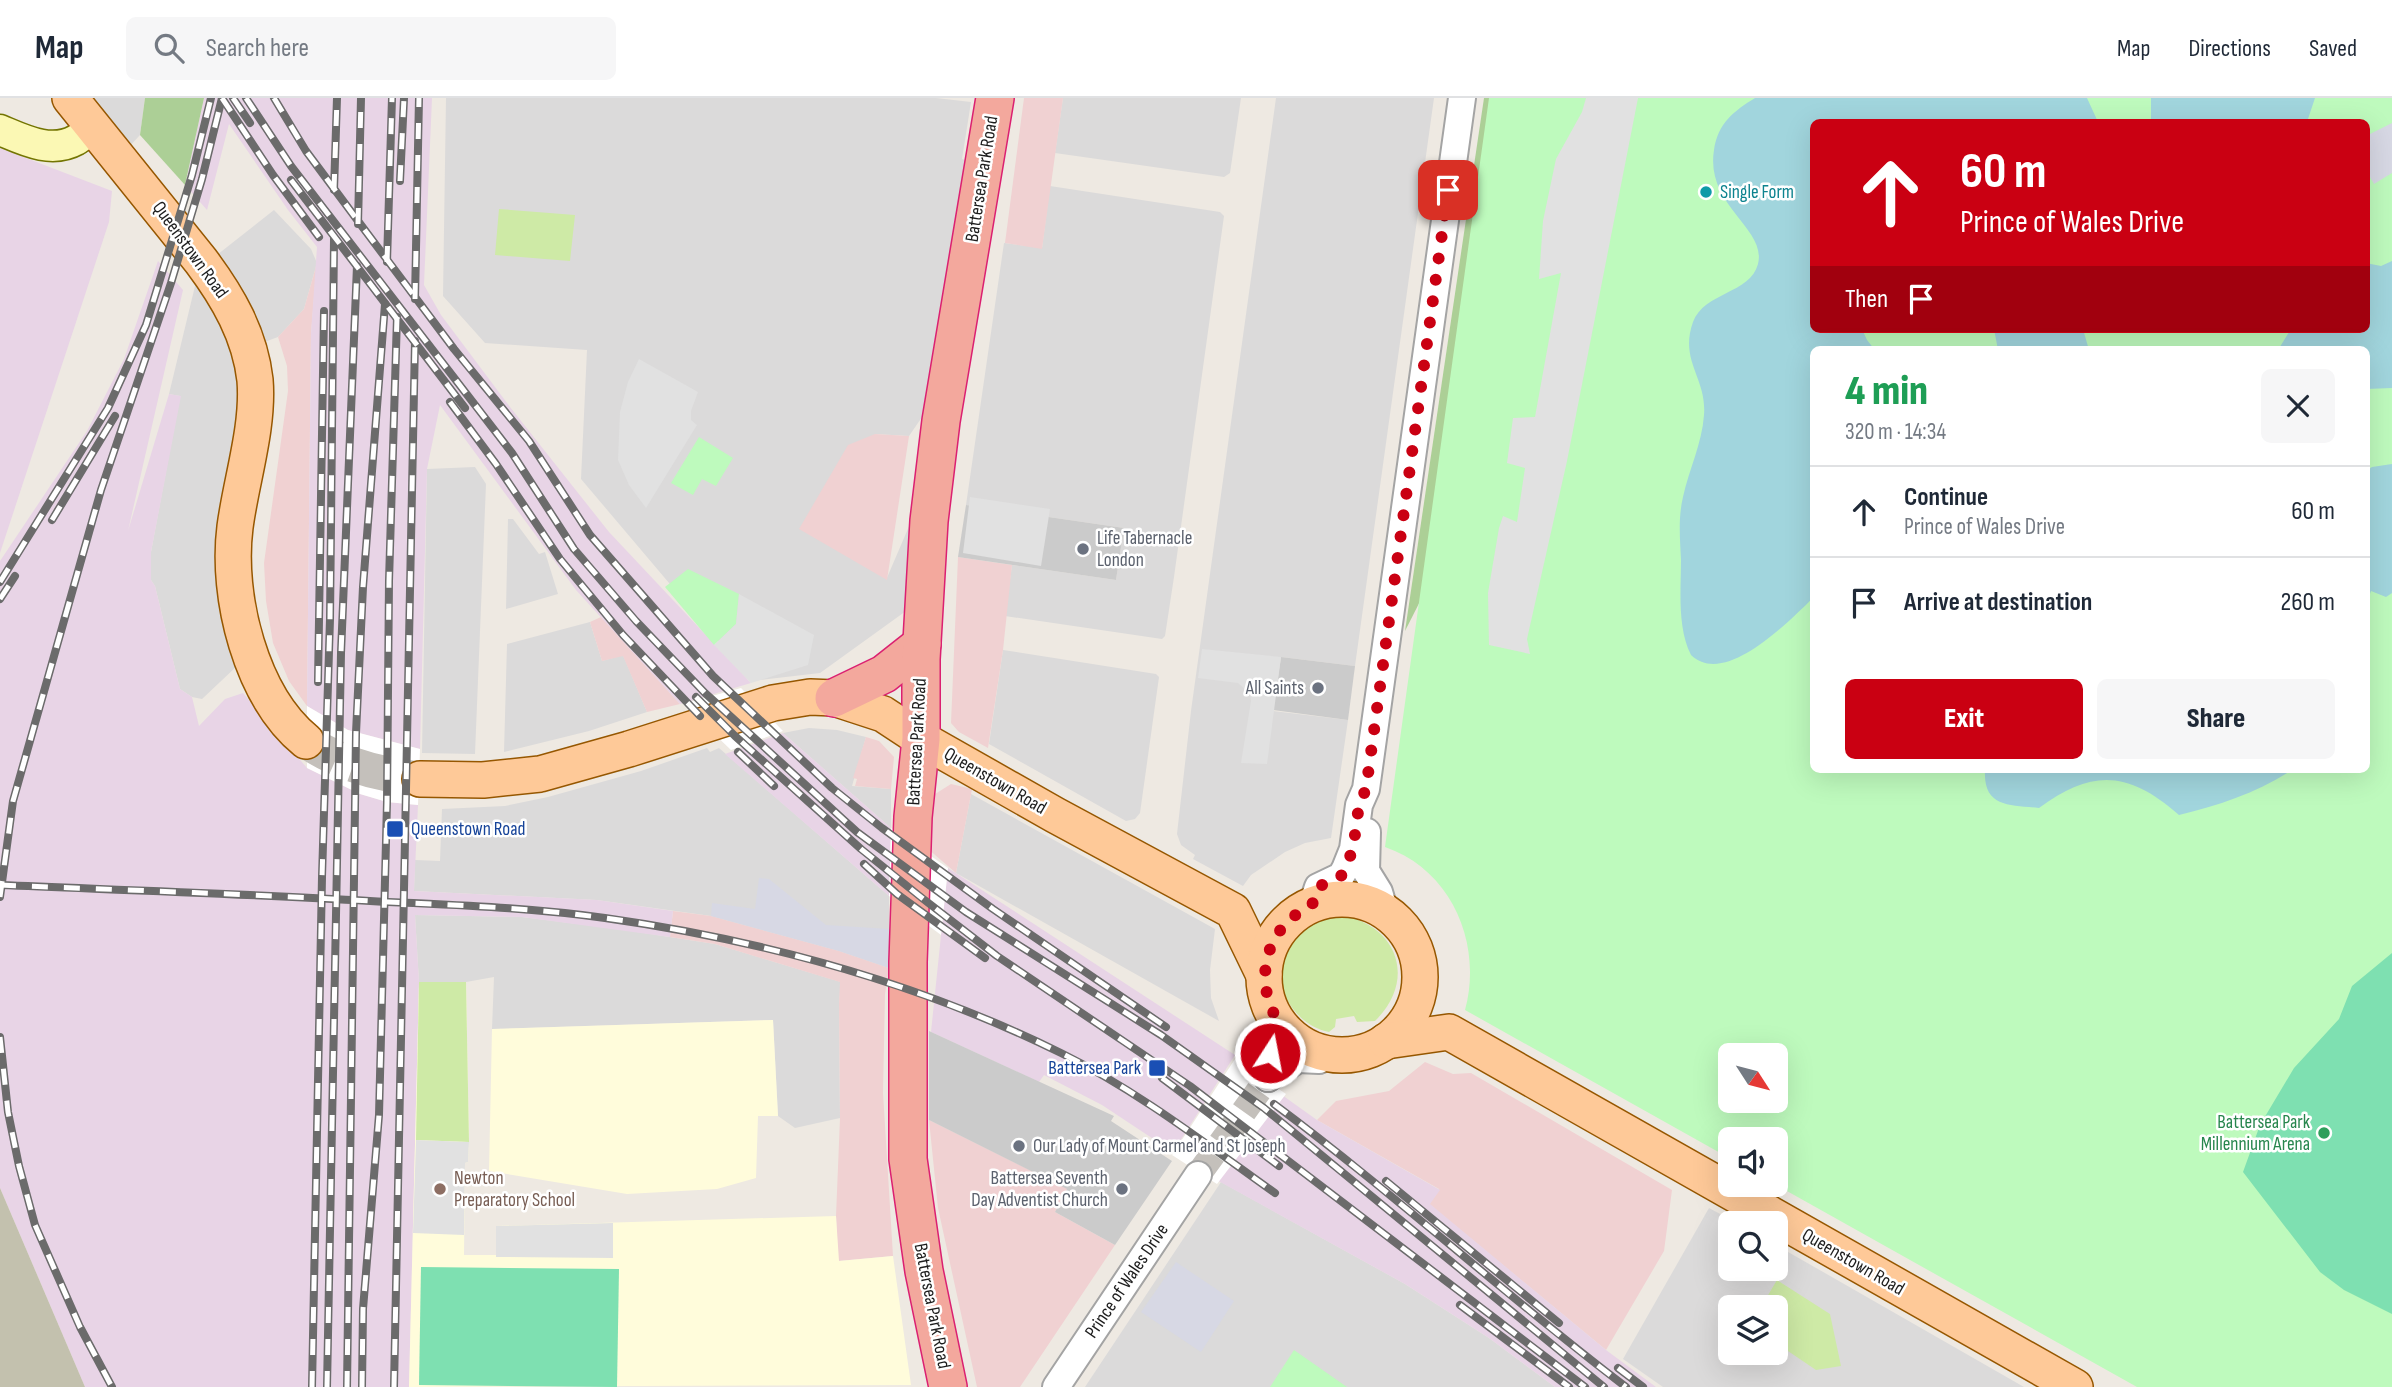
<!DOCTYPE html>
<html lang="en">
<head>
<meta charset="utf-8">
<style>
	body { margin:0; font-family:"Sofia Sans Condensed",sans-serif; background:#f6f6f7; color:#1f2937; height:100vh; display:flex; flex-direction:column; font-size:26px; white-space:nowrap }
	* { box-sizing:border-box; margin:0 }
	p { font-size:23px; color:#747a83 }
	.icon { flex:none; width:38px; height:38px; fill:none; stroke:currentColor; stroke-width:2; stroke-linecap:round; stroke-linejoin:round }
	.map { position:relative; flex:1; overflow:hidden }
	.side { position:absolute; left:1810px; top:248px; width:560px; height:427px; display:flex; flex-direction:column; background:#fff; border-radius:10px; box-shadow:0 7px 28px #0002 }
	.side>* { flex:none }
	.banner { position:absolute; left:1810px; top:21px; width:560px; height:214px; border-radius:10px; box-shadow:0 7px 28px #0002; background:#ca0012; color:#fff; overflow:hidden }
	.needle { width:46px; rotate:126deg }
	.buttons { position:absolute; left:1718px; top:945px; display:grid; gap:14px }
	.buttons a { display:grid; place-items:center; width:70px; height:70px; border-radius:10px; background:#fff; box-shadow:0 7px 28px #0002; font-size:35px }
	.pin { position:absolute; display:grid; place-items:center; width:60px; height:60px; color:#fff; margin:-30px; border-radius:14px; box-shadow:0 4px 10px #0006 }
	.me { position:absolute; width:77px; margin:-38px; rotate:11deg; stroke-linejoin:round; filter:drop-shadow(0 0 5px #0008) }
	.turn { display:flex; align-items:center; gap:24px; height:147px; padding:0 35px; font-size:32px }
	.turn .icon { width:91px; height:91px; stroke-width:2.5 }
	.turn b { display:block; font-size:49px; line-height:60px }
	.then { display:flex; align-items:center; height:66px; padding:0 35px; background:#0003; gap:14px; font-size:26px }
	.round { display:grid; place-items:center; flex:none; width:74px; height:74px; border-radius:10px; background:#f6f6f7 }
	.headline { display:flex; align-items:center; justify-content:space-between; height:119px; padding:0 35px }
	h1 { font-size:42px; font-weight:800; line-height:52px; color:#1e9e55 }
	.primary-button { display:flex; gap:14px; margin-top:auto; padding:14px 35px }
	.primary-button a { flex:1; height:80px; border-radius:10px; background:#ca0012; color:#fff; font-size:28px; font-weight:800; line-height:80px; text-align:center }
	.primary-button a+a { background:#f6f6f7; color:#1f2937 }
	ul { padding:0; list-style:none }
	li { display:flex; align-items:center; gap:21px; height:91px; padding:0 35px; border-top:2px solid #e0e1e3 }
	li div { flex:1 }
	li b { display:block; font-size:26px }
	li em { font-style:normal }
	header { display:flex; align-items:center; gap:42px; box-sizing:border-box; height:98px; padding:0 35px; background:#fff; border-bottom:2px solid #e0e1e3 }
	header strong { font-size:33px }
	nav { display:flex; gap:38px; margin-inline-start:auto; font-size:24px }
	.search { width:490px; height:63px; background:#f6f6f7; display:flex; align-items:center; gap:18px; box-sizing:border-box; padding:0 24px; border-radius:10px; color:#747a83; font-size:26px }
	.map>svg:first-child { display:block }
	.residential { fill:#dbdada; fill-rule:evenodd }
	.commercial { fill:#f0d1d2 }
	.industrial { fill:#e8d4e6 }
	.education { fill:#fffcdb }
	.religious { fill:#cbcbcb }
	.construction { fill:#c3c1ae }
	.grass { fill:#ceeaa6 }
	.forest { fill:#accf96 }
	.park { fill:#befabd; fill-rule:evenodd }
	.pitch { fill:#7ee0b1 }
	.parking { fill:#e1e1e1 }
	.plaza { fill:#d7d8e4 }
	.water { fill:#a1d5dd }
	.pier { fill:#fff }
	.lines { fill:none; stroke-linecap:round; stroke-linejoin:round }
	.tertiary-tunnel { stroke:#c4c0bb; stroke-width:26; stroke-dasharray:26 13; stroke-linecap:butt }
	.primary-tunnel { stroke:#c4c0bb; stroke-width:35; stroke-dasharray:35 18; stroke-linecap:butt }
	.tertiary-casing { stroke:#a4a4a4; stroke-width:30 }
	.secondary-casing { stroke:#737502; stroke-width:33 }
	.primary-casing { stroke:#965700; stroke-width:38 }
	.trunk-casing { stroke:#db2071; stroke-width:40 }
	.tertiary { stroke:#fff; stroke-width:26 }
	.secondary { stroke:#fbf8b4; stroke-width:30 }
	.primary { stroke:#fec998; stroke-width:35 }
	.trunk { stroke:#f3a89d; stroke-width:37 }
	.rail-casing { stroke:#6b6b6b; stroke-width:8 }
	.rail { stroke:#fff; stroke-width:5; stroke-dasharray:16; stroke-linecap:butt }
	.route { stroke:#ca0012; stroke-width:12; stroke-dasharray:0 21.6 }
	.culture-dot { fill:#0f9aa8; stroke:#fff; stroke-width:2.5 }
	.worship-dot { fill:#6b7280; stroke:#fff; stroke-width:2.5 }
	.transit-dot { fill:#1a4fb4; stroke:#fff; stroke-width:2.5 }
	.leisure-dot { fill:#2e9e5b; stroke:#fff; stroke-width:2.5 }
	.education-dot { fill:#8d6e63; stroke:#fff; stroke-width:2.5 }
	.labels { text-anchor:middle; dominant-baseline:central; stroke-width:5; stroke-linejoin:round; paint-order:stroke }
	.street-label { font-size:19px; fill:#1d1d1d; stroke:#fff }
	.culture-label { font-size:19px; fill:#0d838f; stroke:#fff; text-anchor:start }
	.worship-label { font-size:19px; fill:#5b616d; stroke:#fff; text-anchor:start }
	.transit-label { font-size:19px; fill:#164399; stroke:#fff; text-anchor:start }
	.leisure-label { font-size:19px; fill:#27864d; stroke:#fff; text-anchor:end }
	.education-label { font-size:19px; fill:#785e54; stroke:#fff; text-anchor:start }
</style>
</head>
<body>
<header>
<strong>Map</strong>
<div class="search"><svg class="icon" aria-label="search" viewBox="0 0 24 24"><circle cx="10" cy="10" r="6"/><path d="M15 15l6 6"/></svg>Search here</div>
<nav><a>Map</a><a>Directions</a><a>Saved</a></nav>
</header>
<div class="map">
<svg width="2392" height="1289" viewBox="0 0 2392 1289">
	<rect width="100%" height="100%" fill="#eee9e2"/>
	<g class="residential">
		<path d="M85,0H145L140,37L127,51Z"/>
		<path d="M446,0H936L971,4L962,61L965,62L953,157L929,309L909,338L875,336L886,482L916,412L906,513L820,575L752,583L581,381L587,252L485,245L443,198Z"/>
		<path d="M1063,0H1241L1230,75L1224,79L1055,55Z"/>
		<path d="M1276,0H1434L1355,568L1281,559L1273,613L1348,622L1331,740L1305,745L1285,754L1251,777L1243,788L1193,761L1195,757L1181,747L1177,736L1191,613Z"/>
		<path d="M1050,88L1220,114L1224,118L1174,479L1165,538L1162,541L1005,518L1012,467L1116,482L1124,430L966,407L1004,145L1042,150Z"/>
		<path d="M274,112L311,151L317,165L304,211L278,239L259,246L208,164Z"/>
		<path d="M210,186L248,272L238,567L202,601L192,599L180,591L155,488L151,482V454L180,298L169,296L195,188Z"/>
		<path d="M475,369L486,386L475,656L422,655L427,371Z"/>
		<path d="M508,421H513L539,456L545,454L558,496L506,511Z"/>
		<path d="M590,524L602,563L623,557L647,614L589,633L504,654L507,546Z"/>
		<path d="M1003,552L1156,576L1159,579L1140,715L1135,721L1126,723L989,646Z"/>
		<path d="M809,630L837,632L866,639L852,688L891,691V730L783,635Z"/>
		<path d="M707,650L710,654L719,650L889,798V870L839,853L711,818L597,802L414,793L415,762L440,763L442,711L505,708L548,699L641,673Z"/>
		<path d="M971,696L1215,831L1210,872L1211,900L1219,923L956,775Z"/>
		<path d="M415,817L522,819L618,831L715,846L841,884L839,905L840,1020L795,1030L778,1018L773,922L492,931L494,879L466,884H419Z"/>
		<path d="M1221,1084L1405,1186L1489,1240L1555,1289H1085Z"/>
		<path d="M1709,1110L1737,1125H1731V1171H1776V1147L2024,1289H1663L1623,1261ZM1731,1209H1776V1255H1731Z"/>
	</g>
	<g class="commercial">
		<path d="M1024,0H1063L1042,151L1005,145Z"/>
		<path d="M317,165L311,235L307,608L289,583L273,545L266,503L264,465L288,293L287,268L278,239L304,211Z"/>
		<path d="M875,336L909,338L887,482L799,431L848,347Z"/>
		<path d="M958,459L1012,467L1003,552L988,650L959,634L951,625Z"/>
		<path d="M601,519L680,606L647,614L623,558L602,563L590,524Z"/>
		<path d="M866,639L879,643L894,659L891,691L855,688L857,681L853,680Z"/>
		<path d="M951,686L972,691L956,775L927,750L932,698Z"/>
		<path d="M673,813L711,818L839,853L889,870L885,896L883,995L893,1158L838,1163L836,1118L840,1020L839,905L840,884L715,846L670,839Z"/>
		<path d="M1425,964L1453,976L1471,975L1672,1092L1664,1153L1606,1252L1429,1106L1439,1091L1317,1022L1336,1003L1389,993Z"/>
		<path d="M929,1022L1068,1091L1055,1114L1115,1147L1020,1289H977L938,1110Z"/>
	</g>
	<g class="industrial">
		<path d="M204,0H432L424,187L441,217L510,309L609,434L751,585L680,606L576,492L440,307L427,371L420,651L348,632L307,608L311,235L317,149L288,112L229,26L207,112L185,87Z"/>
		<path d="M0,50L112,93L109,124L0,455Z"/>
		<path d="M158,163L183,192L128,433L169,296L181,298L151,454V482L155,488L180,591L192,599L199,628L225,601L243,595L307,670L360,696L387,704L418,707L414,793L597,802L673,813L670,839L522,819L415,817L419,884L409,1289H85L0,1090V463L87,333L124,261Z"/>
		<path d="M783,635L891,730L889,798L725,656Z"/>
		<path d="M948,770L1235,957L1173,1054L1102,1007L1044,977L1039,984L931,934Z"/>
		<path d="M1275,992L1317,1022L1440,1092L1430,1106L1606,1252L1656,1289H1555L1489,1240L1405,1186L1213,1080Z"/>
	</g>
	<g class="education">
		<path d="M419,884H466L469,1044L468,1064L465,1065L464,1157H496V1128L836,1118L839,1163L893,1158L911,1287L409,1289Z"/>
		<path d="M773,922L778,1018H758L756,1080L717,1091L627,1096L489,1073L492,931Z"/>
	</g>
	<g class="religious">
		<path d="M966,407L1124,430L1116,482L958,459Z"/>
		<path d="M1281,559L1355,568L1348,622L1273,612Z"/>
		<path d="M929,933L1114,1018L1111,1023L1172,1063L1115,1147L1055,1114L1067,1091L929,1022Z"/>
	</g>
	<path class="construction" d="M0,1090L85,1289H0Z"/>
	<g class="grass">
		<path d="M499,111L575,117L570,163L495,157Z"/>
		<path d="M1338,817C1397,825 1418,881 1375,923L1357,924L1354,918L1336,921L1335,929L1329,934C1292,927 1267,881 1287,847C1298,828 1318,821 1338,817Z"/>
		<path d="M419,884H466L469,1044L416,1042Z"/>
		<path d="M1777,1182L1830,1216L1841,1268L1816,1272L1776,1245V1209H1761Z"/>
	</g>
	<g class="forest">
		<path d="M145,0H204L185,87L140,37Z"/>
		<path d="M1484,0H1501L1438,468L1405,533Z"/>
	</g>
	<g class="park">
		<path d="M1489,0H2392V1289H2137L1776,1087V1041H1731V1061L1465,912C1483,846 1452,772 1385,749ZM1813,24H2366V231H1813ZM1813,252H2366V672H1813ZM1731,957H1776V1003H1731Z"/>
		<path d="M699,339L733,360L716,388L702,381L693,397L671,385Z"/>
		<path d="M688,471L739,496L736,526L714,547L665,489Z"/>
		<path d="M1294,1252L1347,1289H1270Z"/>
	</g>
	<g class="pitch">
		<path d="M2392,855V1216L2344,1192L2320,1174L2243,1074L2260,1027L2294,970L2339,921L2352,888Z"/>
		<path d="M421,1169L619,1171L617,1289L419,1287Z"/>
	</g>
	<g class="parking">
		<path d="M1586,0H1638L1567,363L1527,541L1530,556L1489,547L1488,495L1499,430L1503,418L1517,424L1525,370L1507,365L1513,320L1535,319L1561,175L1539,181L1543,123L1556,61L1582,14Z"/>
		<path d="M639,261L698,294L691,313V322L697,327L646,410L629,387L618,362L620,314L628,284Z"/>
		<path d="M970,399L1050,411L1041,468L963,455Z"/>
		<path d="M739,496L814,537L808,567L751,585L714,547L736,526Z"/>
		<path d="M1202,551L1281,559L1267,666L1241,665L1251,603L1250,596L1238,585L1198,580Z"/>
		<path d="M416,1042L469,1044L468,1064L465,1065L464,1137L413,1135Z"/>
		<path d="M613,1125V1160L496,1159V1128Z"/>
	</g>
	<g class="plaza">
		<path d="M2392,25V75L2374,86L2366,72V38Z"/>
		<path d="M759,780L769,781L826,827L889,831V870L839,853L711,818L712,805L755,811Z"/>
		<path d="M1176,1164L1234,1203L1201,1254L1141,1214Z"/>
	</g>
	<g class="water">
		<path d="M1755,0H2087L2098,24H1813V231H1862L1867,242L1875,252H1813V500C1789,523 1725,590 1691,557C1677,529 1681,492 1681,462C1680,441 1678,420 1683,399C1689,371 1702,346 1704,317C1707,280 1679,263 1693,224C1704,194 1750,196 1758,166C1767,130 1705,108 1714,52C1718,25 1734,13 1755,0Z"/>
		<path d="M2151,0H2315L2307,24H2151Z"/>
		<path d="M2392,163V290L2366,291V252H2278L2291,231H2366V165L2381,168Z"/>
		<path d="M1994,231H2083L2089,252H1998Z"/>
		<path d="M2392,366V495L2386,499L2371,493L2366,506V373L2372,369Z"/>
		<path d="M1985,672H2292C2257,695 2220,707 2179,717C2128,672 2092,671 2039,710C2010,707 1983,710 1985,672Z"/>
	</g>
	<g class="pier">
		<path d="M741,590L783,633L731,652L683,606Z"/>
		<path d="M307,608L348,632L420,651L418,707L387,704L360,696L307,670Z"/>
		<path d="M891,730L948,770L941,837L889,798Z"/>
		<path d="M1235,961L1286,996L1217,1086L1172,1057Z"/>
	</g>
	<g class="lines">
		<path class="tertiary-tunnel" d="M1198,1077L1268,980"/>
		<path class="primary-tunnel" d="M306,643C342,667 377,676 420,681"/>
		<g class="tertiary-casing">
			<g id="tertiary">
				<path d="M1367,734L1366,773L1379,794L1385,814"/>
				<path d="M1312,807L1318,789L1341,778L1345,771L1353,751L1359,707L1366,691L1462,0"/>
				<path d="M1268,980L1298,961L1319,962L1331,956"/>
				<path d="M1268,980L1270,955L1279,924"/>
				<path d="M1056,1289L1198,1077"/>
			</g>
		</g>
		<g class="secondary-casing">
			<path id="secondary" d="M0,32C24,42 51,56 76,42C82,39 88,32 93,28"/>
		</g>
		<g class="primary-casing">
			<g id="primary">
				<path d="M70,0L201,163C228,199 250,237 255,282C259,329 241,383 235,429C226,499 251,598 306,643"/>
				<path d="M420,681L483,682L540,676L629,651L773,605L810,599L834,600L883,616L921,641L1055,717L1233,813L1264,877"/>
				<circle cx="1342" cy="879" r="78"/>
				<path d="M1386,943L1449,934L2075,1289"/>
			</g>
		</g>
		<g class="trunk-casing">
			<g id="trunk">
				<path d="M834,600L884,576L922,546"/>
				<path d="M948,1289L924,1173L908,1061V864L913,719L921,641V561L929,423L941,323L995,0"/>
			</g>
		</g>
		<use href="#tertiary" class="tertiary"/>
		<use href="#secondary" class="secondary"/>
		<use href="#primary" class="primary"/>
		<use href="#trunk" class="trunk"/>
		<g class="rail-casing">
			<g id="rail">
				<path d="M222,0L273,77L319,139"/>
				<path d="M233,0L250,25"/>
				<path d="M246,0L291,68L512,355L574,451L636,523L705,595L857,734L966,814L1161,937L1264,1010L1604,1289"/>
				<path d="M274,0L306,53L358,123L454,251L529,343L590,437L713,578L832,690L882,730L993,811L1166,929"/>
				<path d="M291,82L465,310"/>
				<path d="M400,83L404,0"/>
				<path d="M334,92L337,0"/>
				<path d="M358,126L361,0"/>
				<path d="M387,164L392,0"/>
				<path d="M415,201L419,0"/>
				<path d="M450,304L496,366L560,461L623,537L700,618"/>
				<path d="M52,422L115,318"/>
				<path d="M0,484L108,310L146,227L192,77L211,0"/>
				<path d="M0,501L15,478"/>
				<path d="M318,584L324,213"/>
				<path d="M696,599L735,638L861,751L922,800L997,858L1190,988L1585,1289"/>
				<path d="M738,654L774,688"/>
				<path d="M864,766L897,796L985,860"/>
				<path d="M0,787C123,792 247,796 370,803C448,807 527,809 605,820C762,842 919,885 1061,955C1138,993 1206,1046 1275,1095"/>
				<path d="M0,799L13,703L101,392L171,185L202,81L222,0"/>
				<path d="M0,939L8,1014L19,1068L35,1127L80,1229L112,1289"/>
				<path d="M1162,980L1279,1068"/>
				<path d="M1274,1006C1395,1096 1506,1198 1626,1289"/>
				<path d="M1386,1083L1559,1225"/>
				<path d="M1460,1207L1569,1289"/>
				<path d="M1618,1270L1643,1289"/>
				<path d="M312,1289L322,779L330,521L334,141"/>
				<path d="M327,1289L341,555L357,168"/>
				<path d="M347,1289L356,635L363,489L385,206"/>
				<path d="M362,1289L363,1211L379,1017L387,704L389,483L397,219"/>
				<path d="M394,1289L415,243"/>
			</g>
		</g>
		<use href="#rail" class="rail"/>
	</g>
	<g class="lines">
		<path class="route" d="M1270,955L1279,925C1252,882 1265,829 1312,807L1318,789L1341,778L1345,771L1353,751L1359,707L1366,691L1448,92"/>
	</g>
	<circle class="culture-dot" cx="1706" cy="94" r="7"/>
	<g class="worship-dot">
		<circle cx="1083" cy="451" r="7"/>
		<circle cx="1318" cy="590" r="7"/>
		<circle cx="1019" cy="1048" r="7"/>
		<circle cx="1122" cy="1091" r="7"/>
	</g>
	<g class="transit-dot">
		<rect x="386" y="722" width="18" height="18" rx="3.5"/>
		<rect x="1148" y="961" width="18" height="18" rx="3.5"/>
	</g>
	<circle class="leisure-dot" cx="2324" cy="1035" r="7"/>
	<circle class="education-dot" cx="440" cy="1091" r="7"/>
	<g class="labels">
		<g class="street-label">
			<text transform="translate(982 81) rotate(-81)">Battersea Park Road</text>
			<text transform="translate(190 152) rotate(54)">Queenstown Road</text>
			<text transform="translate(917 644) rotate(-87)">Battersea Park Road</text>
			<text transform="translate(995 683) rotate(30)">Queenstown Road</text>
			<text transform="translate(1853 1164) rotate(30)">Queenstown Road</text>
			<text transform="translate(1127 1183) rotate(-56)">Prince of Wales Drive</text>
			<text transform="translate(932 1208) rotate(79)">Battersea Park Road</text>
		</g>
		<g class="culture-label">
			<text x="1720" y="94">Single Form</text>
		</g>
		<g class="worship-label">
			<text x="1097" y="440">Life Tabernacle<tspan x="1097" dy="22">London</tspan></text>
			<text x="1304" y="590" text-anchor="end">All Saints</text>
			<text x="1033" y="1048">Our Lady of Mount Carmel and St Joseph</text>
			<text x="1108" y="1080" text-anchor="end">Battersea Seventh<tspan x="1108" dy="22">Day Adventist Church</tspan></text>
		</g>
		<g class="transit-label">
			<text x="411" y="731">Queenstown Road</text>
			<text x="1141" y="970" text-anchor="end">Battersea Park</text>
		</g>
		<g class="leisure-label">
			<text x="2310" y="1024">Battersea Park<tspan x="2310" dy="22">Millennium Arena</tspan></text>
		</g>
		<g class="education-label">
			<text x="454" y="1080">Newton<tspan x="454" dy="22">Preparatory School</tspan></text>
		</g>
	</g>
</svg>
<div class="buttons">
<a><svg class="needle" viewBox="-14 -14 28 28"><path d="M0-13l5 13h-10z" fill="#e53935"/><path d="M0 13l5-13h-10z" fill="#747a83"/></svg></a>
<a><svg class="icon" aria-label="sound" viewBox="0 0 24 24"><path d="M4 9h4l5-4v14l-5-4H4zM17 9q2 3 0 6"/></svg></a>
<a><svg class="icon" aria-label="search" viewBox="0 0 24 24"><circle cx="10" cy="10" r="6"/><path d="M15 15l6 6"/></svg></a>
<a><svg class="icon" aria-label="layers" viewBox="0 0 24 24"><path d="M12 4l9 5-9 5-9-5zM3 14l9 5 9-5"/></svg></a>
</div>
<div class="pin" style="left:1448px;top:92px;background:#d93025"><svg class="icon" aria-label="arrive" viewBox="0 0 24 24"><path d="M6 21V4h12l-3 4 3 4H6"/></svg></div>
<svg class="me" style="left:1270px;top:955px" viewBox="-20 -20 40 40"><circle r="17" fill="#ca0012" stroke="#fff" stroke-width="3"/><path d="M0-11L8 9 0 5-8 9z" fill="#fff"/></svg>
<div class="banner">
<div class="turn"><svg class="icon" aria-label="ahead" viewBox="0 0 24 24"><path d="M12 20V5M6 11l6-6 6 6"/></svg><div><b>60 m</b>Prince of Wales Drive</div></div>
<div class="then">Then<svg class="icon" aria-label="arrive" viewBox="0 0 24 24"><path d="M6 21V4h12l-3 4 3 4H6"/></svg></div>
</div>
<section class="side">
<div class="headline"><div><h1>4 min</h1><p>320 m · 14:34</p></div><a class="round"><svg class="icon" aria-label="close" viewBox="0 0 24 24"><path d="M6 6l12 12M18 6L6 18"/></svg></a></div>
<ul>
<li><svg class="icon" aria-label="ahead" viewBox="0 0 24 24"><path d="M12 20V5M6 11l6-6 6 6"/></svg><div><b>Continue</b><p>Prince of Wales Drive</p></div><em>60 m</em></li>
<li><svg class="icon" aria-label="arrive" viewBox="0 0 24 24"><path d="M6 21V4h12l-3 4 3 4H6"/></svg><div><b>Arrive at destination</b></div><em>260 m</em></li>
</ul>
<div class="primary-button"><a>Exit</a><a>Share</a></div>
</section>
</div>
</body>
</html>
